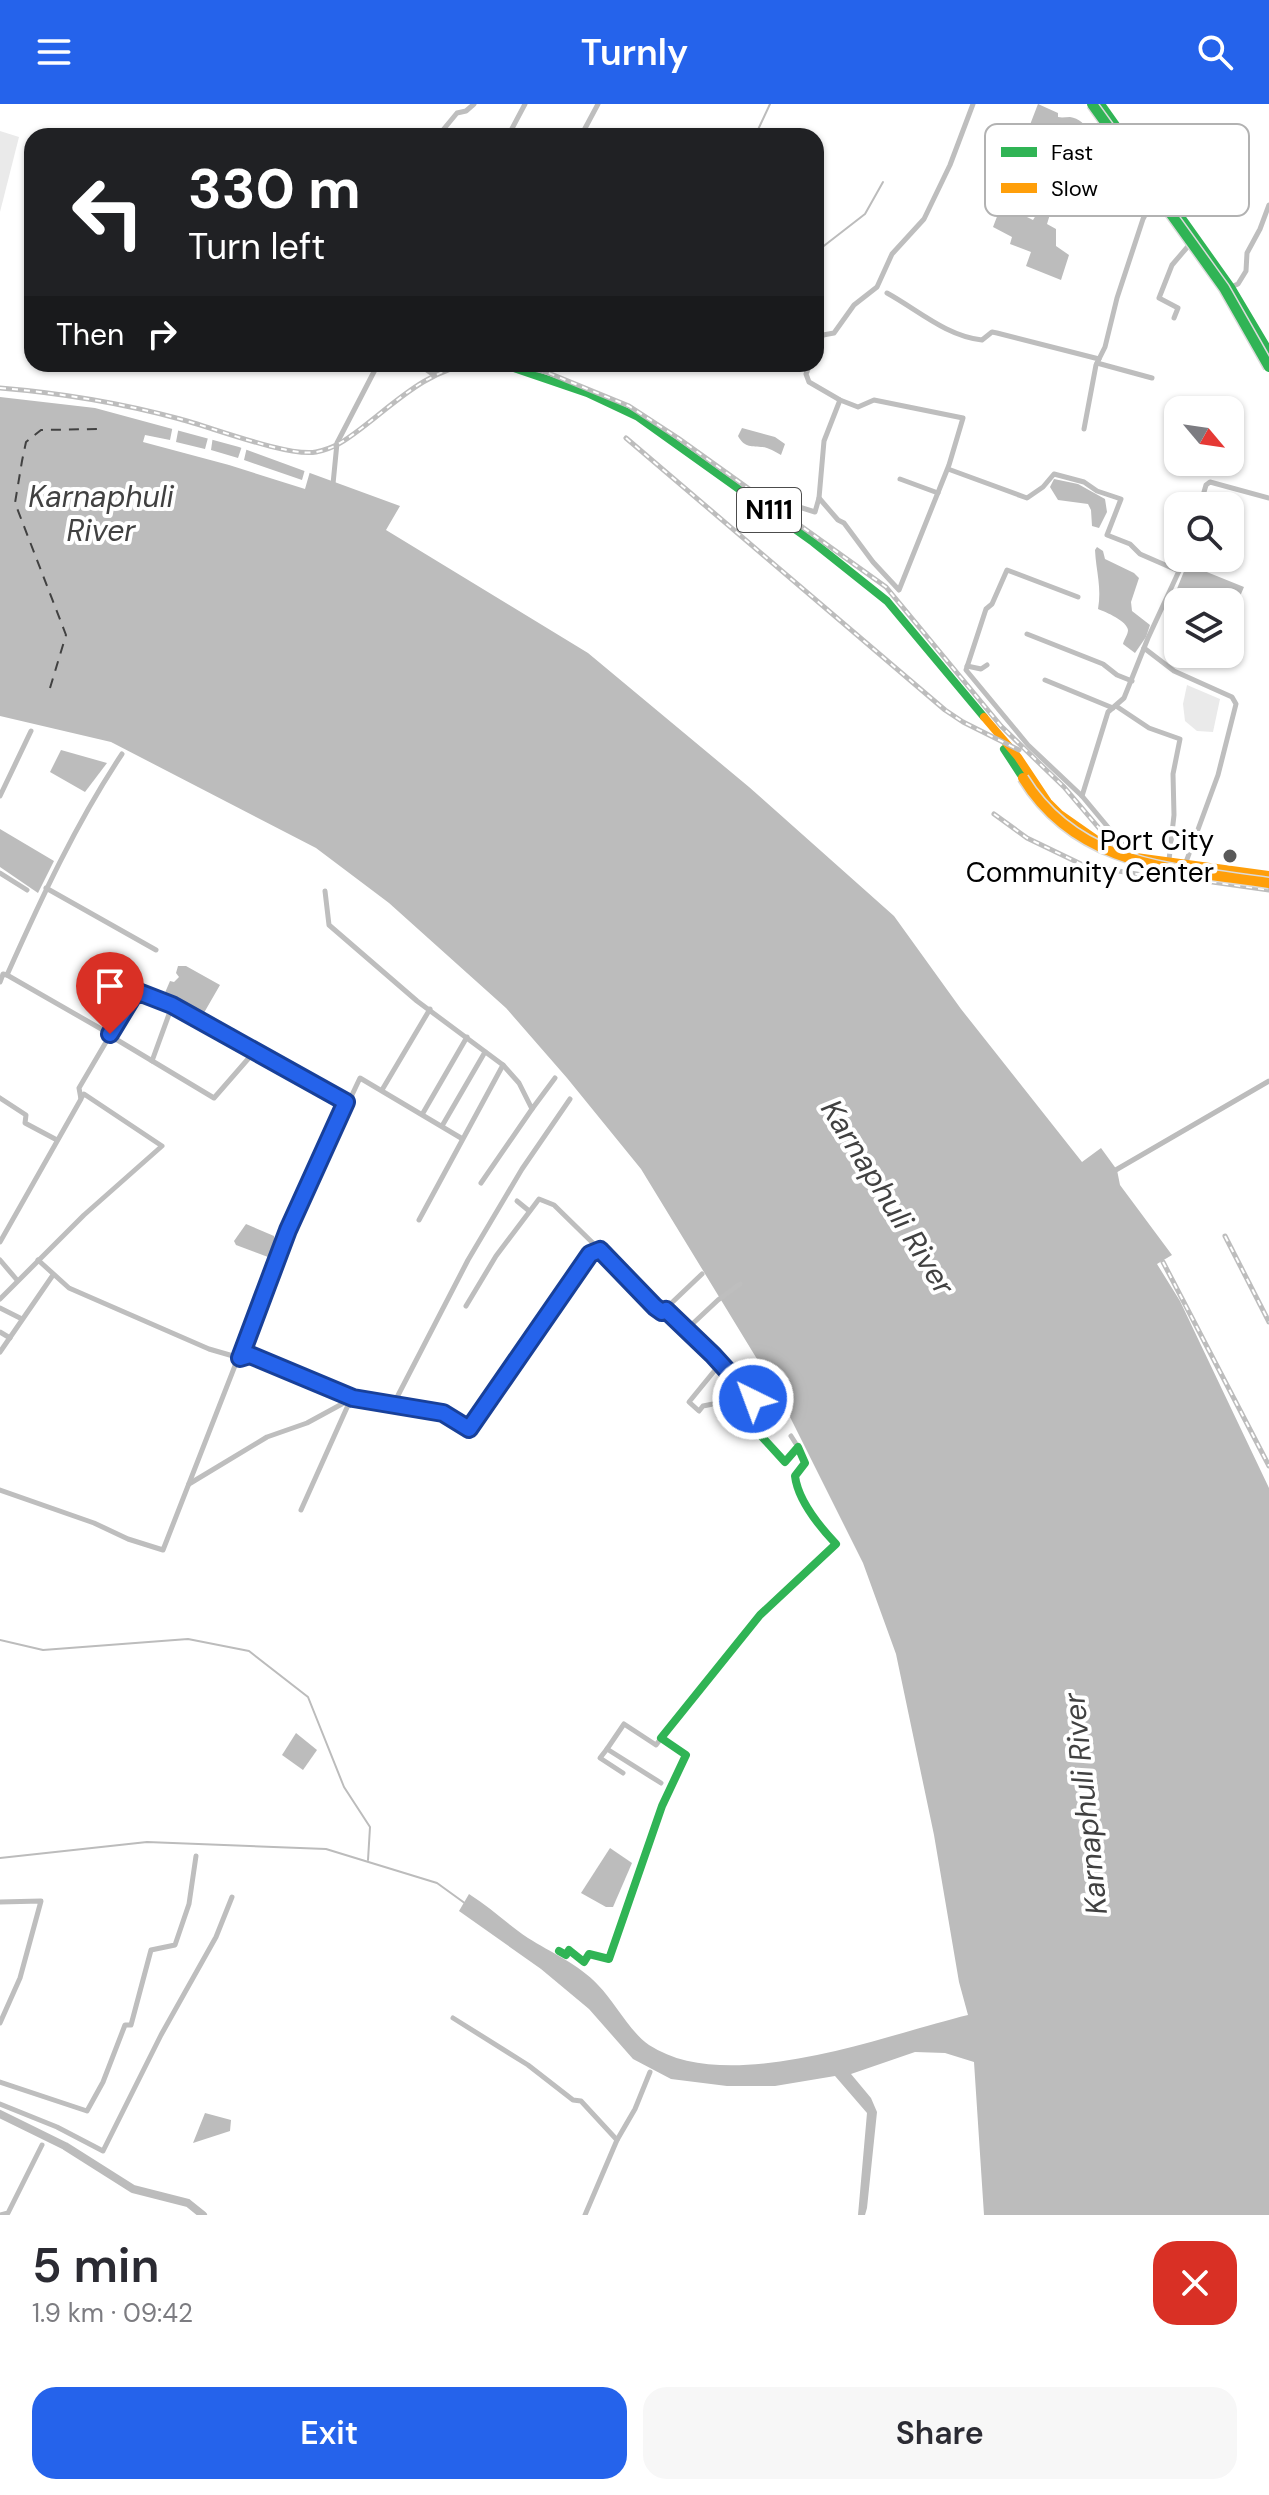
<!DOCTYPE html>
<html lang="en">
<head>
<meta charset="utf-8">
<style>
	body { margin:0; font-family:"DM Sans",sans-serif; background:#f7f7f7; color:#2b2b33; height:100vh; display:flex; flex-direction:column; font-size:30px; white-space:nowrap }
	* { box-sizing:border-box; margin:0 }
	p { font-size:26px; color:#7c7c81 }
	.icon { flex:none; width:44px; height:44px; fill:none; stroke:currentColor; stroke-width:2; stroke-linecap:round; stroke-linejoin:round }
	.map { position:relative; height:2111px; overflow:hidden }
	.side { display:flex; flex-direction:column; background:#fff; flex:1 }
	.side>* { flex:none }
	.top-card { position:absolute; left:24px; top:24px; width:800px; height:244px; border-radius:24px; box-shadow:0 2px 6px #0004; background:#202124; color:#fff; overflow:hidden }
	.needle { width:52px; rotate:119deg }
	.fabs { position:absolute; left:1164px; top:292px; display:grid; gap:16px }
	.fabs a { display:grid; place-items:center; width:80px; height:80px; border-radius:16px; background:#fff; box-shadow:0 2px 6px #0004; font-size:40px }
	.pin { position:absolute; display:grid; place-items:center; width:68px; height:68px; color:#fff; margin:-82px -34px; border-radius:50% 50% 50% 0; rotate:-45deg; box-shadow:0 0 8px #0007 }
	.pin .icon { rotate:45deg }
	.me { position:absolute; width:88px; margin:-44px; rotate:318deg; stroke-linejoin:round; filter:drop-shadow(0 0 6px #0008) }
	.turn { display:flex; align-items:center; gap:28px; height:168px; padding:0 32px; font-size:36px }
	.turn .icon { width:104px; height:104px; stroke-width:2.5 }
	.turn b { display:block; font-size:56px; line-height:68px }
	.then { display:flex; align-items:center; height:76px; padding:0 32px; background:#0003; gap:16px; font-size:30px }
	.round { display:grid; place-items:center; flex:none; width:84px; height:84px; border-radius:24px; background:#f7f7f7 }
	.overview { display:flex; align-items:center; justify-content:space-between; height:136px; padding:0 32px }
	h1 { font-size:48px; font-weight:600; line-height:60px }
	.button { display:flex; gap:16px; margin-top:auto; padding:16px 32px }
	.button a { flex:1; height:92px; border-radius:24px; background:#2563eb; color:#fff; font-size:32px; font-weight:600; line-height:92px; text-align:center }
	.button a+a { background:#f7f7f7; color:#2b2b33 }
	header { display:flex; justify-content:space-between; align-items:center; height:104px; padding:0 32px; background:#2563eb; color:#fff; font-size:36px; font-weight:600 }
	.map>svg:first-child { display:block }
	.green { fill:#eaeaea }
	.water { fill:#bcbcbc }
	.pier { fill:#fff }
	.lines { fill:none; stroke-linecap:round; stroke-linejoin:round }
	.stream { stroke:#bcbcbc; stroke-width:2 }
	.canal { stroke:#bcbcbc; stroke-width:5 }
	.river { stroke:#bcbcbc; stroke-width:8 }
	.ferry { stroke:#414141; stroke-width:2; stroke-dasharray:10 8; stroke-linecap:butt }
	.street { stroke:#bebebe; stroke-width:5 }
	.fast { stroke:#30b455; stroke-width:8 }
	.slow { stroke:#ff9f0a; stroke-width:8 }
	.rail-casing { stroke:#bdbdbd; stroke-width:5 }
	.rail { stroke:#fff; stroke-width:2; stroke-dasharray:6; stroke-linecap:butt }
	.fast-bridge-casing { stroke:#dbdbdb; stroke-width:13; stroke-linecap:butt }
	.slow-bridge-casing { stroke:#dbdbdb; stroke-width:13; stroke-linecap:butt }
	.fast-bridge { stroke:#30b455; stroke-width:10 }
	.slow-bridge { stroke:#ff9f0a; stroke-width:10 }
	.route-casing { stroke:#184099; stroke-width:20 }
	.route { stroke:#2563eb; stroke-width:14 }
	.poi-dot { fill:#595959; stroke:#fff; stroke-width:3 }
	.labels { text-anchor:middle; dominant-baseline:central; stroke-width:8; stroke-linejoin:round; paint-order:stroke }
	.shield { fill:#fff; stroke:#4c4c4c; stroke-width:2 }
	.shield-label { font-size:26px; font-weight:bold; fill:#000 }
	.poi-label { font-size:28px; fill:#000; stroke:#fff; text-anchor:end }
	.water-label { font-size:30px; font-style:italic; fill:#414141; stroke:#fff }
	.key { fill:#fff; stroke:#b2b2b2; stroke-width:2 }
	.key-label { font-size:22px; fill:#000 }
</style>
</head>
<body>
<header><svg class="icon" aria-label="menu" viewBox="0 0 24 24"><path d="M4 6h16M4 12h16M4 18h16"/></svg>Turnly<svg class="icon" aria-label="search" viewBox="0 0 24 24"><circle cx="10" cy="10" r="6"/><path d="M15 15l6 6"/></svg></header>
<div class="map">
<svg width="1269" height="2111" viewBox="0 0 1269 2111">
	<rect width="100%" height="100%" fill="#fff"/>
	<g class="green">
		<path d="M0,27L19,33L0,108Z"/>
		<path d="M1187,581L1220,595L1213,628L1197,627L1185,617L1183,600Z"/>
	</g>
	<g class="water">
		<path d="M1038,0L1058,9V13C1062,14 1066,13 1070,13C1096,17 1098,57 1091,75L1041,53L1034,71L1046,76L1038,85L1045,94L1044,97H1032L1027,84L1009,78L1005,89L1009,98L1024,105L1025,112L1033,116L1041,103L1051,107L1047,120L1056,125V142L1069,151L1061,176L1026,162L1031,148L1010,140L1012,133L993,123L1003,97L985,89L1007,41L1021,44Z"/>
		<path d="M0,293L95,304L239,343L400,402L386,426L588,549L749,683L894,812L961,905L1082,1058L1101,1044L1117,1066L1120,1081L1172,1151L1157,1160L1180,1197L1269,1384V2111H984L974,1958L945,1949L915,1948L851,1970L871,1994L877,2008L867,2104L865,2111H858L867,2009L835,1972L775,1982H727L671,1975L633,1955L589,1905L541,1865L459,1807L469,1790C490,1803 507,1820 528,1834C550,1848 580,1861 598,1881C615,1898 630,1928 649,1941C728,1993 885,1931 968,1911L959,1878L934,1731L896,1550L863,1459L779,1291L641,1065L567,974L506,904L389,799L316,744L111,638L0,612Z"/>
		<path d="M742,324L775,333L785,340L781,351C775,348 768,343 761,343C750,342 744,343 738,332Z"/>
		<path d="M1054,375L1078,380L1105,395L1107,408L1099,424L1092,422L1091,406L1088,400L1058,396L1050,383Z"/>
		<path d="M1097,443L1103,447L1105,455L1134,469L1139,474L1131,498L1132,507L1150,521L1146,533L1135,549L1123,540C1124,535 1128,531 1128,526C1127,517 1106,508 1098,505C1102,484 1096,467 1095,446Z"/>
		<path d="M1187,460L1244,483L1230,516V498L1178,500L1172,497Z"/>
		<path d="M61,646L107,659L85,688L50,668Z"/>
		<path d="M0,725L54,757L38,789L0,763Z"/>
		<path d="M178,862H186L220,881L201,914L164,891L170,877L174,878L179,873L176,869Z"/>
		<path d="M246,1120L274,1132L275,1137L268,1153L236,1141L234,1137Z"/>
		<path d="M296,1629L317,1646L303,1666L282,1651Z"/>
		<path d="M610,1744L632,1759L613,1803H606L581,1789Z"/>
		<path d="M205,2009L231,2016L230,2027L193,2039Z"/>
	</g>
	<path class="pier" d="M173,321L179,322L176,338L205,345L209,330L213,332L211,346L238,354L242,342L247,343L244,356L302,376L306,362L311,364L305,385L229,361L143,338L145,331L170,336Z"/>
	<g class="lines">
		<g class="stream">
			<path d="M755,32L770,0"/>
			<path d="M816,148L865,110L883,78"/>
			<path d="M0,1536L43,1546L188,1535L249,1547L308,1593L344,1683L370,1723L368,1756"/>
			<path d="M0,1754L147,1738L326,1745L437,1779L466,1800"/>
		</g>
		<g class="canal">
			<path d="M418,260L431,269L435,268L438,260"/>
			<path d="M333,380L337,339L378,260"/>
			<path d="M1114,1067L1269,977"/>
		</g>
		<path class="river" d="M0,2010L65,2042L133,2085L188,2099L203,2111"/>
		<path class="ferry" d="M50,584L66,531L15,399L22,357L26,338L41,326L98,325"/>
		<g class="street">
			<path d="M438,32L457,9L466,7L474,0"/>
			<path d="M508,32L525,0"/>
			<path d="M585,32L582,30L598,0"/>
			<path d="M618,32L619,31"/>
			<path d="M1231,183L1238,180L1246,167L1247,149L1260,125L1269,101"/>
			<path d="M887,189C918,206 946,232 982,236L992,228L997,229L1099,255"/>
			<path d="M1174,214L1178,204L1159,194L1172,161L1190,140"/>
			<path d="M816,244L823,231L834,229L854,201L877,183L892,150L924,115L950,61L973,0"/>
			<path d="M1097,259L1152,274"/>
			<path d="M1084,325L1096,261L1105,243L1117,194L1143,115L1155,92"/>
			<path d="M948,365L1027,394L1043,383L1054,370L1084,378L1097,387L1121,395L1107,431L1130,440L1140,450L1179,467"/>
			<path d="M900,375L938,389"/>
			<path d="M753,393L764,392L815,408L819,394L838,416L844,419L873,458L899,486L949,361L963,314L874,296L858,303L840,296L809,278L806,270L810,260"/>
			<path d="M819,394L824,337L840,296"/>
			<path d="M1200,402L1206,381L1210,378L1269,394"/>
			<path d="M1078,493L1007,466L992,500L986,505L966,566L1028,641L1082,692L1132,752"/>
			<path d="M1027,530L1103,560L1117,571L1132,577"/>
			<path d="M1144,544L1174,567L1232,593L1236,600L1218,671L1186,758"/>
			<path d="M967,562L981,565L987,561"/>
			<path d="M1045,576L1113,604"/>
			<path d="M1116,602L1149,624L1180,635L1173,670L1174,711L1169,756"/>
			<path d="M0,692L31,627"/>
			<path d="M1082,692L1108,608L1124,594L1148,534L1185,454"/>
			<path d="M0,769L27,786"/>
			<path d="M46,784L156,846"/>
			<path d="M325,787L329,821L417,897L503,961L519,979L532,1005L555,974"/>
			<path d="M7,871L110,930L114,934L214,994L255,947"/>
			<path d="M0,878L3,870L7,871C41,795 76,719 122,650"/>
			<path d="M152,957L172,902"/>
			<path d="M382,986L430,905"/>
			<path d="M0,994L26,1011L25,1019L57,1036"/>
			<path d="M423,1009L467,933"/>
			<path d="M442,1022L485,948"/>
			<path d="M481,1079L532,1005"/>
			<path d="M517,1097L528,1106"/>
			<path d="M419,1116L503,961"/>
			<path d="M0,1138L81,995L79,984L136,887L172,901L346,998"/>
			<path d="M600,1146L629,1179L662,1208L702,1170"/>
			<path d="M0,1156L17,1176"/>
			<path d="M38,1156L69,1184L209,1245L240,1254L250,1251L353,1294L443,1309L469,1325L590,1150L600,1146L554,1101L539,1095L496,1152L466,1202"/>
			<path d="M0,1195L84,1111L162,1042L84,990L81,994"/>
			<path d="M0,1204L22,1215"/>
			<path d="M687,1225L718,1196L740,1180"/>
			<path d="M0,1228L10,1234"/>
			<path d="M0,1248L53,1171"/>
			<path d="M720,1260L689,1298L699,1307L703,1302L723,1298"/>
			<path d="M393,1301L468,1156L522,1065L570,995"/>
			<path d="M791,1332L798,1343"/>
			<path d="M189,1380L267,1333L307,1319L353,1294"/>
			<path d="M0,1386L94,1419L128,1435L163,1446L288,1126L360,974L461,1034"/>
			<path d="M301,1406L349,1299"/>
			<path d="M659,1637L656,1641L624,1620L607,1645L661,1679"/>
			<path d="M607,1645L600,1654L623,1669"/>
			<path d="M0,1798L41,1797L20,1874L0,1919"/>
			<path d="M453,1914L528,1961L573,1996L581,1997L617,2036L585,2111"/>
			<path d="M0,1978L87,2007L103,1978L125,1921H131L151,1846L175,1841L189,1800L196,1752"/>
			<path d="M0,2000L57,2023L103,2047L161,1931L216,1833L232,1793"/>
			<path d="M617,2036L635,2005L650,1968"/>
			<path d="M0,2111L8,2109L42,2041"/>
		</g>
		<g class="fast">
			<path d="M1101,0L1231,183L1269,247"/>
			<path d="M505,261L587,289L638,313L813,438L887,497L984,613"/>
			<path d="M1004,645L1023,674"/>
			<path d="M559,1847L566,1851L569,1846L584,1858L589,1850L609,1855L662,1702L686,1651L661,1634L760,1511L836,1440C819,1422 798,1397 795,1372L805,1359L798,1343L785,1358L741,1310L753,1295L666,1206"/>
		</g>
		<g class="slow">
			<path d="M984,613L1018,653L1048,698L1060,710L1110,745"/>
			<path d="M1136,753L1269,771"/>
		</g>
		<g class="rail-casing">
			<g id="rail">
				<path d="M514,260L546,268L629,302L678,334L886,483L1001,622L1064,683L1121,750L1156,768L1170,772L1269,786"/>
				<path d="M0,284C61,289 121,299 180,315C211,323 288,353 316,348C336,344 347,335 363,323C397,297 429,265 473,260"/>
				<path d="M626,334L945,606L963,618L1019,646"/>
				<path d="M994,710L1027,734L1083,761L1154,773"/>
				<path d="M1225,1132L1269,1218"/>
				<path d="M1163,1158L1269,1362"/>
			</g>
		</g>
		<use href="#rail" class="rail"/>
		<g class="fast-bridge-casing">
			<path id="fast-bridge" d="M1092,0L1224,184L1269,263"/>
		</g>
		<g class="slow-bridge-casing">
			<path id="slow-bridge" d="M1023,674C1078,764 1176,765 1269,779"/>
		</g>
		<use href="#fast-bridge" class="fast-bridge"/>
		<use href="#slow-bridge" class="slow-bridge"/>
	</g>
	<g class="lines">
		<g class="route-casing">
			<path id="route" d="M110,930L136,887L172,901L346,998L288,1126L240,1254L250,1251L353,1294L443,1309L469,1325L590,1150L600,1146L655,1203L662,1208L666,1206L713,1251L753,1295"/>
		</g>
		<use href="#route" class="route"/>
	</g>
	<circle class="poi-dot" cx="1230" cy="752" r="8"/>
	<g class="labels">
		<rect class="shield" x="737" y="384" width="64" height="44" rx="6"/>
		<g class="shield-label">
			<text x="769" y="406">N111</text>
		</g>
		<g class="poi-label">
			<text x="1214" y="736">Port City<tspan x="1214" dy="32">Community Center</tspan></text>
		</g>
		<g class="water-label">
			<text x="101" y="392">Karnaphuli<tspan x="101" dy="34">River</tspan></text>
			<text transform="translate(888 1093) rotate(58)">Karnaphuli River</text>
			<text transform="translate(1085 1700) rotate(-96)">Karnaphuli River</text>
		</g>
	</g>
	<rect x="985" y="20" width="264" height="92" rx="12" class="key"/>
	<rect x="1001" y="43" width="36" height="10" fill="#30b455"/>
	<rect x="1001" y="79" width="36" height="10" fill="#ff9f0a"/>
	<g class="key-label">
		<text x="1051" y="56">Fast</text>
		<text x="1051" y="92">Slow</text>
	</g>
</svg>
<div class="fabs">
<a><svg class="needle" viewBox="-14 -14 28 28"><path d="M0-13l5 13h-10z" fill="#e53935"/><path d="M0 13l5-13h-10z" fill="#7c7c81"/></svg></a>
<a><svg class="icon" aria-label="search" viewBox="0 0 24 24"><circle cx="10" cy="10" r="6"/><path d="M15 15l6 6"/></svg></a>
<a><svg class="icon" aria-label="layers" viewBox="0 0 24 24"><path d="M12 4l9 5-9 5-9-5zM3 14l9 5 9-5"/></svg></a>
</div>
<div class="pin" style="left:110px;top:930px;background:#d93025"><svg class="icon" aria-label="arrive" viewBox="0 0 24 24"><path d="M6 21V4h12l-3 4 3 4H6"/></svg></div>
<svg class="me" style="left:753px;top:1295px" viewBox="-20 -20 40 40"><circle r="17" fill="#2563eb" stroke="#fff" stroke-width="3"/><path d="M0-11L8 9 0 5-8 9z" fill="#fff"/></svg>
<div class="top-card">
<div class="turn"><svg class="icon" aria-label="left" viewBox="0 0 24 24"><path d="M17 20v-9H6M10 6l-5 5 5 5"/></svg><div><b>330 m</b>Turn left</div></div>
<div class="then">Then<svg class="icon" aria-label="right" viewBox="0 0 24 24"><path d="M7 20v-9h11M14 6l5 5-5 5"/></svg></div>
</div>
</div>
<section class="side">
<div class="overview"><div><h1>5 min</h1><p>1.9 km · 09:42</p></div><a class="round" style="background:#d93025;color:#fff"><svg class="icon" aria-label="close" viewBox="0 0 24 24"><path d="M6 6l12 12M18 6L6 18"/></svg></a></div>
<div class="button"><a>Exit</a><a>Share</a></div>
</section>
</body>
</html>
